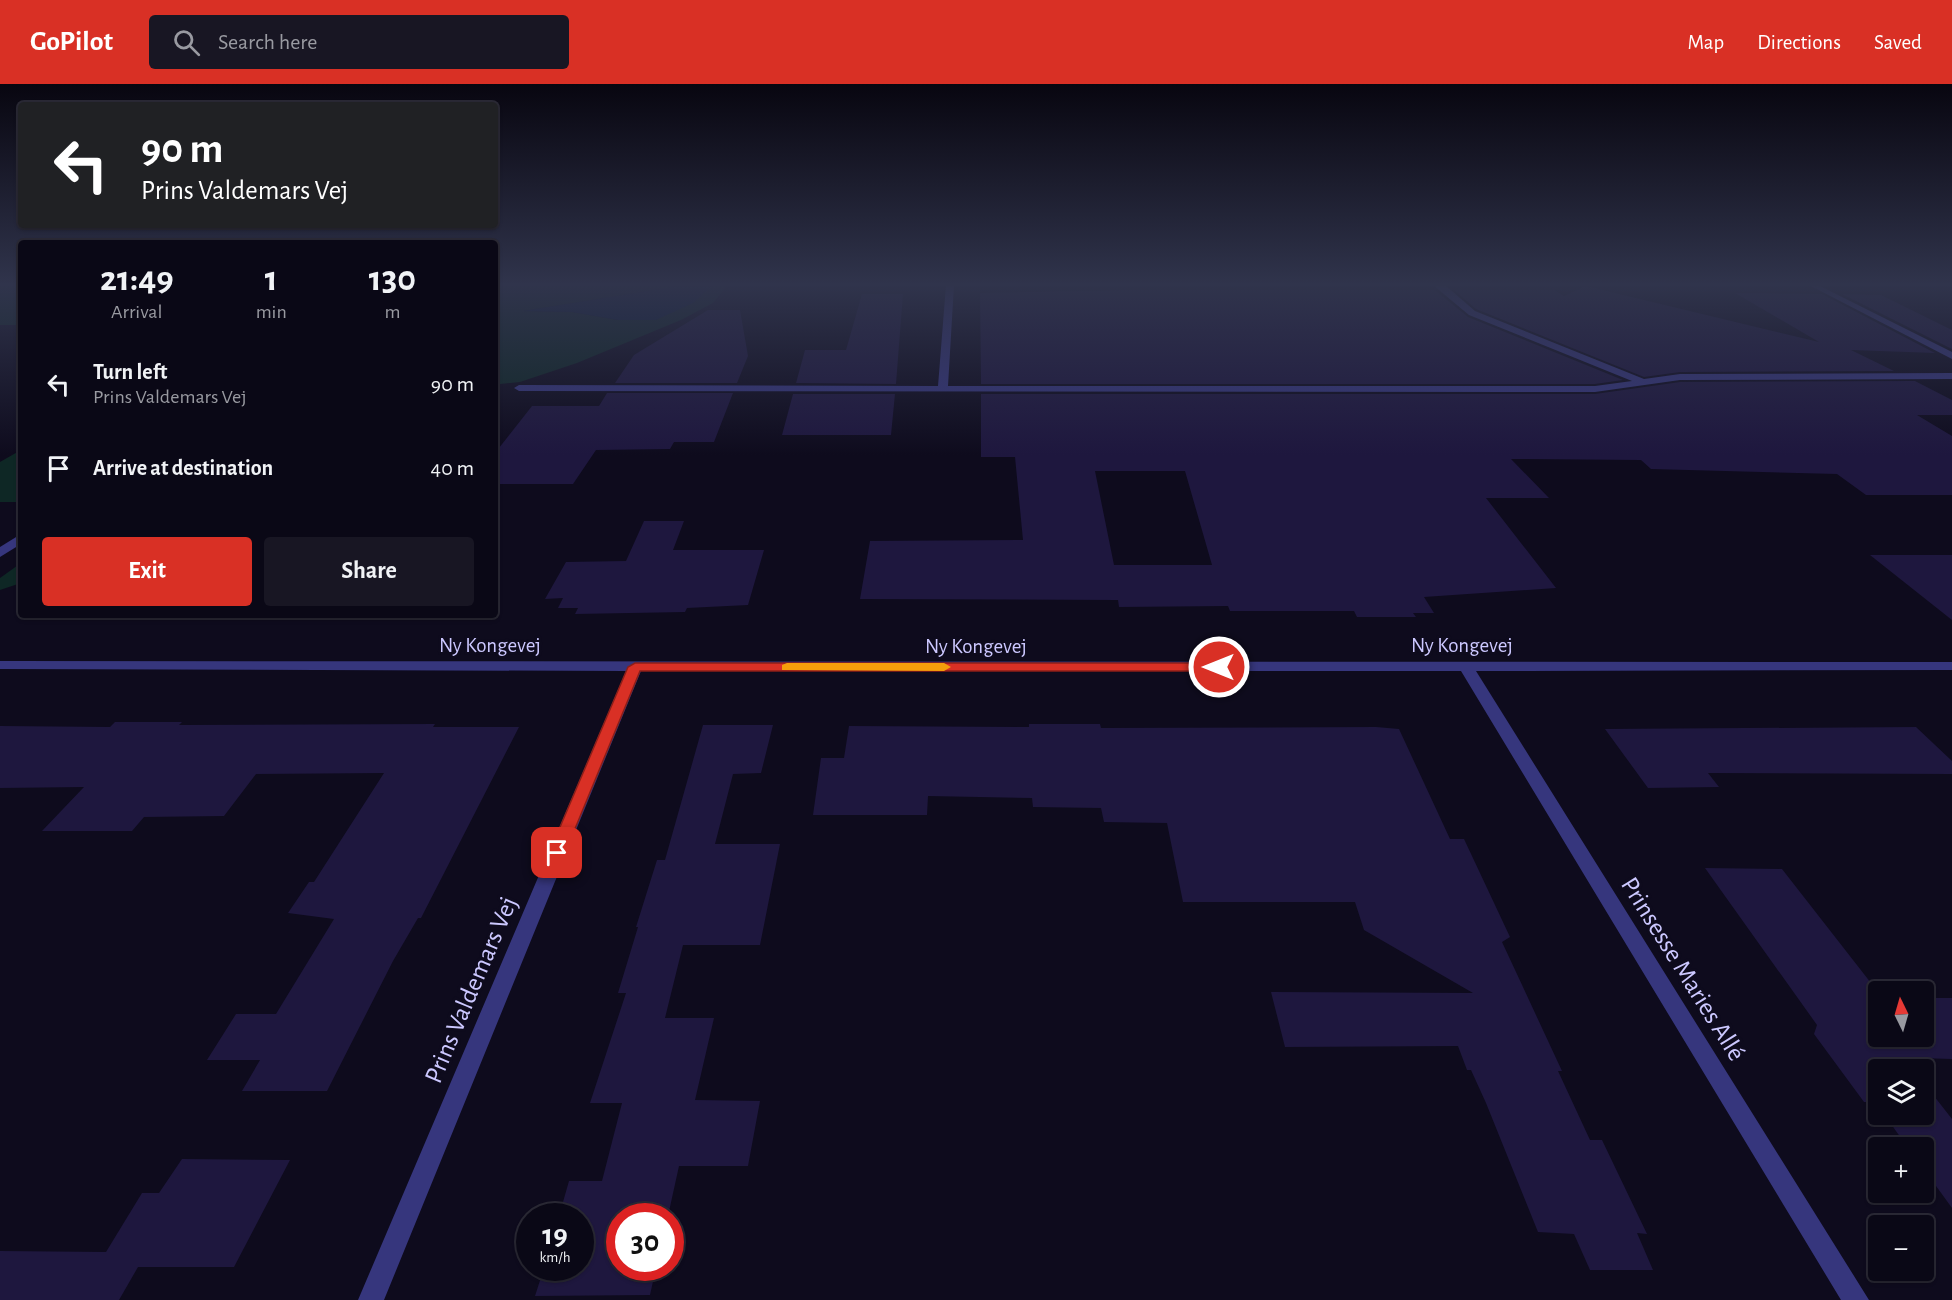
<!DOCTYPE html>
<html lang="en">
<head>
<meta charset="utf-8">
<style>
	body { margin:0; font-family:"Alegreya Sans",sans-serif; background:#181623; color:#f1f3f6; height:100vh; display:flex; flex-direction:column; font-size:22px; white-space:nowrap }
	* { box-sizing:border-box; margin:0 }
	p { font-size:20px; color:#999aa1 }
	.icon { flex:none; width:33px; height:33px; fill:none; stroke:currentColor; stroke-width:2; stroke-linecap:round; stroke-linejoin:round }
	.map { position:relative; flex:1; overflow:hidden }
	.sheet { position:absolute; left:18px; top:156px; width:480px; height:378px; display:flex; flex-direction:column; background:#0a0816; border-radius:6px; box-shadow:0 2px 4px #0004,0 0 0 2px #2a2935 }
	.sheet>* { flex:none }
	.banner { position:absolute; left:18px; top:18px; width:480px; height:126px; border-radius:6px; box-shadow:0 2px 4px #0004,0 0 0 2px #2a2935; background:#202124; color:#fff; overflow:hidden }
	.needle { width:39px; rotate:355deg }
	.tools { position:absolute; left:1868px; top:897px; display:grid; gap:12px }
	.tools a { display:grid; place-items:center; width:66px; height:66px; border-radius:6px; background:#0a0816; box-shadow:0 2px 4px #0004,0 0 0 2px #2a2935; font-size:30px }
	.speed { position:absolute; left:516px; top:1119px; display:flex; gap:12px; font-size:30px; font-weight:700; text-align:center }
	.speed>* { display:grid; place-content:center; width:78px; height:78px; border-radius:50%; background:#0a0816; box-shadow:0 2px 4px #0004,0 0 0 2px #2a2935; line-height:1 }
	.speed small { font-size:15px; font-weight:400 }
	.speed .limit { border:9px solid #d22; background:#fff; color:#111 }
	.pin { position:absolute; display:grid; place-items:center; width:51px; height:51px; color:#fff; margin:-26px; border-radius:12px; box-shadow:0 3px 9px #0006 }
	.me { position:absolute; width:66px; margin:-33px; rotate:270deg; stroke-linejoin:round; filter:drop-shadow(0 0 4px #0008) }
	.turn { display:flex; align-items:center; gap:21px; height:126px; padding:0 24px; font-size:27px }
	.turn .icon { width:78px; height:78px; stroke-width:2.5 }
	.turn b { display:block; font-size:42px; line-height:51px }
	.eta { display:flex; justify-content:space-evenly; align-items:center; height:102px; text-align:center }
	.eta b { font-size:36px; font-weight:600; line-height:42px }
	.primary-button { display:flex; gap:12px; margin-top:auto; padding:12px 24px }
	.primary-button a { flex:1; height:69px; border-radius:6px; background:#d93025; color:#fff; font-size:24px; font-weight:600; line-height:69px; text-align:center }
	.primary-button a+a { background:#181623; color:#f1f3f6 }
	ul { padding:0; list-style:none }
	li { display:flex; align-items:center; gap:18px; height:84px; padding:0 24px }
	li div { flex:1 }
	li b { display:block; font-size:22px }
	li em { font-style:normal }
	header { display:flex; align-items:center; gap:36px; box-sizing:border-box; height:84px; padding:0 30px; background:#d93025; color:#fff }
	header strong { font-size:28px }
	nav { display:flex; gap:33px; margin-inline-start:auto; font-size:21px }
	.search { width:420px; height:54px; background:#181623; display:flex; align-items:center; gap:15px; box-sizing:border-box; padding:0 21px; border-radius:6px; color:#999aa1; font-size:22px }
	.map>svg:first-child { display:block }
	.green { fill:#0e2725 }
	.water { fill:#081c3a }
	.building { fill:#1e173e; fill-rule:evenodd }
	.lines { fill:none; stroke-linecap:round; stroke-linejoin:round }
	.minor { fill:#36367d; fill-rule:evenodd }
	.route { fill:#d93025; stroke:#8d1f18; stroke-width:1.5 }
	.slow { fill:#f59e0b }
	.labels { text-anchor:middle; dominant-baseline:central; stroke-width:6; stroke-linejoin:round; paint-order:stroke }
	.street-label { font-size:21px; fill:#ccc8ff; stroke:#0e0b1d }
	.near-street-label { font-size:26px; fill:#ccc8ff; stroke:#0e0b1d }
</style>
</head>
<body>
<header>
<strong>GoPilot</strong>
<div class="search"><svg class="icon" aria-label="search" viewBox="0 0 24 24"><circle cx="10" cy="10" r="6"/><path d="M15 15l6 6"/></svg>Search here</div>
<nav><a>Map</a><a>Directions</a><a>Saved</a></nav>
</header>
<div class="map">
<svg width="1952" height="1216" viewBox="0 0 1952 1216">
	<rect width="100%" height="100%" fill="#0e0b1d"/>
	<g class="green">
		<rect x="0" y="201" width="21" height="40"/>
		<path d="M495,201H685L524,227L572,228L618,236H656L713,201H728L713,219L681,236L577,279L520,298L500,300L495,305Z"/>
		<path d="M21,366V418H0V378Z"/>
		<path d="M21,479V499L0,506V494Z"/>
	</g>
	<path class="water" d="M685,201H713L693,219L656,236H618L572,228L523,227Z"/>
	<g class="building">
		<path d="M1586,202L1819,258L1735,209L1822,210L1935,269L1851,266L1894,287L1680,288L1644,293L1476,225L1454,206H1554L1564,212Z"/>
		<path d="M1132,206H1435L1468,233L1623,296L1595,300H981L980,209Z"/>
		<path d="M862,210H903L896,300L796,299L805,266H846Z"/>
		<path d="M1842,210L1881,211L1952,246V265Z"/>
		<path d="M708,226H740L748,272L737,299H615L634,271Z"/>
		<path d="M1915,297L1952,316V331H1917L1952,352V411H1866L1837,390L1651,385L1641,376L1511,375L1549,414H1486L1556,504L1424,513L1434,529H1413L1416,533H1357L1354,527H1230L1228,522L1119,523L1118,516L860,515L870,457L1023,456L1015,373H981V310H1595L1680,298ZM1095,387H1185L1212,481H1114Z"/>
		<path d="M607,309H733L714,358H674L670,365L596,366L573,400H495V369L532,322H599Z"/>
		<path d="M793,310H895L891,351H782Z"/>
		<path d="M644,437H684L673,466H764L748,521L687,524L685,528L575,530L578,524H558L563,514L545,515L566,478L626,477Z"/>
		<path d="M1870,471H1952V536Z"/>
		<path d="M115,638H182L179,641L435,640L433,643H519L421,834H418L393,877L327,1007H242L260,976H207L236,930H276L334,835L288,829L309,798H314L384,689L256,690L224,732L144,733L132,747H42L84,703L0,704V642L110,643Z"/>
		<path d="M1029,640H1100L1101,644L1376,643L1399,645L1450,755H1464L1510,853L1502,858L1562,987H1558L1590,1056H1602L1647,1150L1637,1149L1653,1186H1590L1574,1150L1538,1148L1486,1019L1471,986H1467L1458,962L1285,963L1271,908L1473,909L1364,846L1355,818H1183L1167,739L1104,738L1101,724L1033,723L1032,714L928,712L927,731H813L821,674H844L849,642L1029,643Z"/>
		<path d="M703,641H773L761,689L733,690L715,760H780L760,861H683L665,934H714L695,1016L760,1017L748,1082H679L668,1132H620V1184H656L650,1211L535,1212L544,1184H580V1132H559L569,1097H602L622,1019H590L626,909H618L638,843H636L657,776H665Z"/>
		<path d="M1916,643L1952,677V690L1708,689L1719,703L1648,704L1605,645Z"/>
		<path d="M1705,784L1782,785L1878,908V952H1923V914H1952V975L1918,974L1922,981L1909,980L1913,986H1878V1022L1875,1018H1864L1814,950L1817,941Z"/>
		<path d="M1923,998L1952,1035V1124L1923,1084V1064H1908L1884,1030H1923Z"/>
		<path d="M182,1075L290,1076L234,1183H138L119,1216H0V1167L106,1168L142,1109H159Z"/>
	</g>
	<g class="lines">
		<g class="minor">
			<path d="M946,201H954L948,302H1595L1632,297L1469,231L1433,201H1445L1475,227L1644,295L1680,290L1952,289V295L1680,296L1595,308L519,307L514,304L519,301L938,302Z"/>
			<path d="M1809,201H1818L1952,268V275Z"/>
			<path d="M21,450V460L0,473V463Z"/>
			<path d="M0,577L1952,578V586L1476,587L1869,1216H1841L1461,587H641L384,1216H358L626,587L0,585Z"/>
		</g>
	</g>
	<linearGradient id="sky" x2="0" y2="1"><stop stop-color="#080610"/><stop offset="0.54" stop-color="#30344c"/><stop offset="1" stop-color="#30344c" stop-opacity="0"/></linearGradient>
	<rect width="1952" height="371" fill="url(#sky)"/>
	<path class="route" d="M635,579H1219L1226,583L1219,587H640L565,769L563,773H551L549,769L628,583Z"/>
	<path class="slow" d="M787,579H944L951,583L944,587L782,586V581Z"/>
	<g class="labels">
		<g class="street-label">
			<text x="490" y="561">Ny Kongevej</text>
			<text x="1462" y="561">Ny Kongevej</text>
			<text x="976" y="562">Ny Kongevej</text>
		</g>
		<g class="near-street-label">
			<text transform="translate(1683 885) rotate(58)">Prinsesse Maries Allé</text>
			<text transform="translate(471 906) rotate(-67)">Prins Valdemars Vej</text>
		</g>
	</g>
</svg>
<div class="tools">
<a><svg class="needle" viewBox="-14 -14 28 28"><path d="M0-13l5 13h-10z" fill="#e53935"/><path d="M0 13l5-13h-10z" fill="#999aa1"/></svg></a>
<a><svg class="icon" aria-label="layers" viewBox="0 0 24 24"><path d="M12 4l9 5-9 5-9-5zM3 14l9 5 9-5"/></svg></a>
<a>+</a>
<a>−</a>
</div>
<div class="speed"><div>19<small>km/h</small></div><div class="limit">30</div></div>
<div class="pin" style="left:557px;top:769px;background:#d93025"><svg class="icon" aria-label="arrive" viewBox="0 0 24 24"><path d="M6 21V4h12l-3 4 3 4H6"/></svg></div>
<svg class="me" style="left:1219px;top:583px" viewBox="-20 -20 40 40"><circle r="17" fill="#d93025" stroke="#fff" stroke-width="3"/><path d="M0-11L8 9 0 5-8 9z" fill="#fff"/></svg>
<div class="banner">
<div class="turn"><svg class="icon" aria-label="left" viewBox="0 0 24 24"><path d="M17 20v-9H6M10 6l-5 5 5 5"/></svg><div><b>90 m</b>Prins Valdemars Vej</div></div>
</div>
<section class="sheet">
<div class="eta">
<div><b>21:49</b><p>Arrival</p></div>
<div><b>1</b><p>min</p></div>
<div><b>130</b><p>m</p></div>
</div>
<ul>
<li><svg class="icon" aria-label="left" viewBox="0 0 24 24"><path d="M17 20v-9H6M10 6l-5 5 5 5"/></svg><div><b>Turn left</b><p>Prins Valdemars Vej</p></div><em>90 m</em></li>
<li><svg class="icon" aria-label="arrive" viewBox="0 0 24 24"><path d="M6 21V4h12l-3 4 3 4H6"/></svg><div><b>Arrive at destination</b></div><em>40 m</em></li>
</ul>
<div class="primary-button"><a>Exit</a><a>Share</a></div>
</section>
</div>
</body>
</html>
